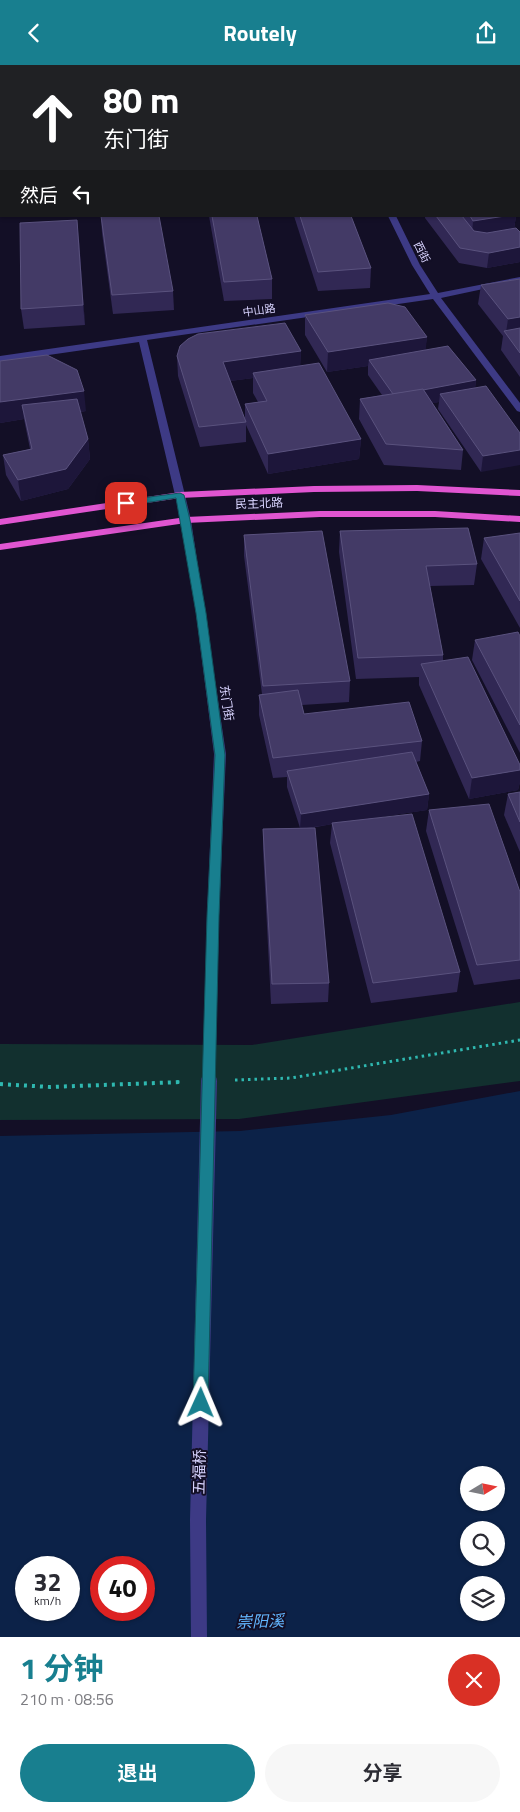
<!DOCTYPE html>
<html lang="zh">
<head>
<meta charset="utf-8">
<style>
	body { margin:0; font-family:"Titillium Web","Noto Sans SC",sans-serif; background:#f7f7f7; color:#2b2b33; height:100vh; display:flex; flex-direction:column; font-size:19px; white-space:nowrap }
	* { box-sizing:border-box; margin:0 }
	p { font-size:16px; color:#7c7c81 }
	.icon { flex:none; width:28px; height:28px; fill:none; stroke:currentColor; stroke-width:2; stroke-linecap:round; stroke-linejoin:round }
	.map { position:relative; height:1572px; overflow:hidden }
	.side { display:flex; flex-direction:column; background:#fff; flex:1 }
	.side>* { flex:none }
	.top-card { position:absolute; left:0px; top:0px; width:520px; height:152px; box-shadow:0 1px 4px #0004; background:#202124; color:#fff; overflow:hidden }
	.needle { width:32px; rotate:80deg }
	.buttons { position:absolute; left:460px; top:1401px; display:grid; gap:10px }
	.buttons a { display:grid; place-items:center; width:45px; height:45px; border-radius:50%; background:#fff; box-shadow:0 1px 4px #0004; font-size:25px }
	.speed { position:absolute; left:15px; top:1491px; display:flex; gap:10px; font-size:25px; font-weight:700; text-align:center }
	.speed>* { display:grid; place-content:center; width:65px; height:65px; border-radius:50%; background:#fff; box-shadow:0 1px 4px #0004; line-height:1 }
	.speed small { font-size:12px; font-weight:400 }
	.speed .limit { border:8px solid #d22; background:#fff; color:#111 }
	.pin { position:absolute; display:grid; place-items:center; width:42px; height:42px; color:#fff; margin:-21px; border-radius:10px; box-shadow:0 2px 8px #0006 }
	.me { position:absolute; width:55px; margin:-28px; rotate:1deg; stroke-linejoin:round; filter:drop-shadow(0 0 4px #0008) }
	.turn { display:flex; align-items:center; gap:18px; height:105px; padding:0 20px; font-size:22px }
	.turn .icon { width:65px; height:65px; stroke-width:2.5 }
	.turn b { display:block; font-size:35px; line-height:42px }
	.then { display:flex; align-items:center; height:48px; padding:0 20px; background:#0003; gap:10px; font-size:19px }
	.round { display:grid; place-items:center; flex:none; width:52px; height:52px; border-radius:26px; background:#f7f7f7 }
	.headline { display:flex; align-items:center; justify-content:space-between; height:85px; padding:0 20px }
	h1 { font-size:30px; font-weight:700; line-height:38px; color:#187f8f }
	.primary-button { display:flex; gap:10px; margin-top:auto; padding:10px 20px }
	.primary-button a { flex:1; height:58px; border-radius:30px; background:#187f8f; color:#fff; font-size:20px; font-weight:700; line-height:58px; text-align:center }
	.primary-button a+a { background:#f7f7f7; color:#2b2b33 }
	header { display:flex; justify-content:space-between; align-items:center; height:65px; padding:0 20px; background:#187f8f; color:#fff; font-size:22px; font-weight:700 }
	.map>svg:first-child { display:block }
	.green { fill:#12302f }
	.water { fill:#0c2248; fill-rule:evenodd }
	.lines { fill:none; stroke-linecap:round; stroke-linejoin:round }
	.path-far1 { stroke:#2fb8b0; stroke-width:3; stroke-dasharray:2.5 4; stroke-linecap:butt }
	.path { stroke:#2fb8b0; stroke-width:4; stroke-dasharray:3 5; stroke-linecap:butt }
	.minor { fill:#3d3a85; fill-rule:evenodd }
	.tertiary { fill:#3d3a85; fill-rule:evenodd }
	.trunk { fill:#e055d1; fill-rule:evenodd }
	.tertiary-bridge-far1 { stroke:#3d3a85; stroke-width:12 }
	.tertiary-bridge { stroke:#3d3a85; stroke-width:16 }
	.wall { fill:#312854; fill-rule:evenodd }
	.shaded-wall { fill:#1d163a }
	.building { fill:#433a66; stroke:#5a527e }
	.route { fill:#187f8f; stroke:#10535d }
	.labels { text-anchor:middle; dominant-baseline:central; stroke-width:4; stroke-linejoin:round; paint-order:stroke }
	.far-street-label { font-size:11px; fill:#d9d4ff; stroke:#130f26 }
	.street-label { font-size:12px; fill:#d9d4ff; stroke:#130f26 }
	.near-street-label { font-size:15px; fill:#d9d4ff; stroke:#130f26 }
	.near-water-label { font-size:16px; font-style:italic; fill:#62b6ff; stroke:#130f26 }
</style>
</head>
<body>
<header><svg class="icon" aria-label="back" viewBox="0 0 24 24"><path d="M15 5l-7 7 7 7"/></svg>Routely<svg class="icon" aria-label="share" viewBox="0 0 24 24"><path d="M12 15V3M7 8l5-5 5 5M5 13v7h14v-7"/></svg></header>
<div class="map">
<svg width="520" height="1572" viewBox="0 0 520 1572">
	<rect width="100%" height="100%" fill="#130f26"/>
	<path class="green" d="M520,937V1016L239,1054L0,1055V979L252,980Z"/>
	<path class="water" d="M520,1026V1572H0V1071L240,1066L391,1050ZM469,1410H496V1438H469ZM469,1465H496V1492H469ZM26,1502H69V1545H26ZM101,1502H144V1545H101ZM469,1520H496V1548H469Z"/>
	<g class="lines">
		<g class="path-far1">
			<path d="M235,1015L291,1013L520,975"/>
			<path d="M177,1017H182"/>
		</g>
		<path class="path" d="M0,1019L50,1022L182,1017"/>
		<g class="minor">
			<rect x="335" y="0" width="6" height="1"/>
			<rect x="0" y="53" width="1" height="4"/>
			<path d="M388,151H396L420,200L438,228L520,212V216L441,233L520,338V347L517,346L433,234L147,275L185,430L180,433L175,430L139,277L0,297V291L430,229L412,200Z"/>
		</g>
		<path class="tertiary" d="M180,427L185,430L191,455L226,689L219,851L218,855H208L207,851L214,689L196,548L181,455L175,430Z"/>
		<g class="trunk">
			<path d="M417,420L520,425V431L417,426L314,427L180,433L0,460V454L180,427L314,421Z"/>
			<path d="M320,446H435L520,451V457L435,452H320L186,458L0,485V479L186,452Z"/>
		</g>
		<path class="tertiary-bridge-far1" d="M209,1017L213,851"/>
		<path class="tertiary-bridge" d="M199,1572L198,1455L209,1016"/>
	</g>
	<g class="wall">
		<path d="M0,0L1,1V46H0Z"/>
		<path d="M376,0H450L451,1H376Z"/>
		<path d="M457,0H508L509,1H457Z"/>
		<path d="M519,28H520V150L519,149Z"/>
		<path d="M1,59V126H0V83H1L0,77Z"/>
		<path d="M101,151L173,226L174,245L113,249L102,168Z"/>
		<path d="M209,151H257L272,214V234L224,236Z"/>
		<path d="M294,151H351L371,203L370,223L318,226Z"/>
		<path d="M425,151H516L514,164L520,167V197L487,203L459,198L425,153Z"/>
		<path d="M79,174L85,260L24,264L21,244Z"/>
		<path d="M520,214V312L501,285L503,271L478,239L481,220Z"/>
		<path d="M305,250L427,272L425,285L476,315L475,323L520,368L481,407L438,344L439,337L432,338L463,385L461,405L384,400L359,354L360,334L382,330L368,310V301L327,307L305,270Z"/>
		<path d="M301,286L300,301L361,374L359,394L268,409L246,360V377L200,382L178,311L177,291ZM253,313V328L258,337L245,339V356L230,316Z"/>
		<path d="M0,296L86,346L80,347L88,374L90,394L68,424L21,436L6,410L3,390L30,384L24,354L0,358Z"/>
		<path d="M340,466L477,499L474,520L430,521L443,590V596L520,700V717L518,725L469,734L419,620V612L356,614L339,487Z"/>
		<path d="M520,468V563L481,494L484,473Z"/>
		<path d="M244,470L350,616L349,637L302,640L304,649L422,676L420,696L416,697L429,729L427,745L372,753L460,907L457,927L371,938L330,778L332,759L311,763L329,918L328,937L271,939L263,784V764L300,763L287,722V712L273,713L259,650V630L262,629L244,491Z"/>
		<path d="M520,571V688L472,595L475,575Z"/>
		<path d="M520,727V787L504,750L508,729Z"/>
		<path d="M429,745L520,827V914L474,920L426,766Z"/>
	</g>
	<g class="shaded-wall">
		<path d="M505,151H516L514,164L472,170L473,156Z"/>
		<path d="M77,155L79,174L85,260L83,240Z"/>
		<path d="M520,182V197L487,203L489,188Z"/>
		<path d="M520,252V271L506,268L508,254Z"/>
		<path d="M427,272L425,292L369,295L368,301L327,307L328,287Z"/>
		<path d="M301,286L300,306L253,308V313L223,317V297Z"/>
		<path d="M476,315L474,331L440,329L439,337L392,346L394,330Z"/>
		<path d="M84,326L86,346L25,354L22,340L24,354L0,358V337Z"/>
		<path d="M88,374L90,394L68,424L21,436L18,415Z"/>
		<path d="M361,374L359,394L268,409V389Z"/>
		<path d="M520,385V400L481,407L483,391Z"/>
		<path d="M520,705V717L518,725L469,734L472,713Z"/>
		<path d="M429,729L427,745L300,764L301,749Z"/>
	</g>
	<g class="building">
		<path d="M0,0H2V1H1L0,28Z"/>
		<path d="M23,0H68L69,1H23Z"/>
		<rect x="91" y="0" width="57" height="1"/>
		<rect x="177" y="0" width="56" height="1"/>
		<path d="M260,0H304L305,1H260Z"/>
		<path d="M384,0H450L451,1H384Z"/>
		<path d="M464,0H508L509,1H464Z"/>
		<path d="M519,28H520V91L519,92Z"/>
		<path d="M1,59V77H0Z"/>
		<rect x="0" y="83" width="1" height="29"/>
		<path d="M519,107H520V129L519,127Z"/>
		<path d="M101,151H159L173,226L112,230Z"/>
		<path d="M212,151H257L272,214L224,217Z"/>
		<path d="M300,151H351L371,203L318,207Z"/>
		<path d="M436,151H462L474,166L487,168L516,163L520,167V182L489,188L460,183Z"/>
		<path d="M470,151H505L473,156Z"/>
		<path d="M77,155L83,240L21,244L20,158Z"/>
		<path d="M520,214V252L508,254L481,220Z"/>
		<path d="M388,238L405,242L427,272L328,287L305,250Z"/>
		<path d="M285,258L301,286L223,297L246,357L199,362L177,291L180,281L188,274L198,269Z"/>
		<path d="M520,263V288L504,266Z"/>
		<path d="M448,281L476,315L423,325L393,329L369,295Z"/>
		<path d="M47,290L77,305L84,326L0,337V296Z"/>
		<path d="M319,298L361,374L268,389L245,339L267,336L253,308Z"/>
		<path d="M486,321L520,368V385L483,391L440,329Z"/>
		<path d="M423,324L463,385L386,379L360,334Z"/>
		<path d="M77,334L88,374L66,404L18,415L3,390L32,384L22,340Z"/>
		<path d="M468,463L477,499L426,501L443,590L358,593L340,466Z"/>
		<path d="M322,466L350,616L263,621L244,470Z"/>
		<path d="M520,468V536L484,473Z"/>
		<path d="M518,567L520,571V660L475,575Z"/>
		<path d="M468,592L520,700V705L472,713L421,599Z"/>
		<path d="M298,625L304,649L409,637L422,676L273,693L259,630Z"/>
		<path d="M412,687L429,729L301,749L287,706Z"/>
		<path d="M520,727V757L508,729Z"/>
		<path d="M489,739L520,827V895L477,900L429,745Z"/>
		<path d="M412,749L460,907L373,918L332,758Z"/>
		<path d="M315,763L329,918L272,919L263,764Z"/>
	</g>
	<path class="route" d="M180,428L184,430L190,455L206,548L225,690L219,851L208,1338L206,1344L201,1346L196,1344L193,1338L207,851L215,690L196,548L176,433L126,441L121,438L126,435Z"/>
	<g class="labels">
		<g class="far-street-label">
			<text transform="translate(422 187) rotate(63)">西街</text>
			<text transform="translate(259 245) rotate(-8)">中山路</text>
		</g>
		<g class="street-label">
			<text transform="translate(259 438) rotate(-2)">民主北路</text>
			<text transform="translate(227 638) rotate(82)">东门街</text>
		</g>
		<g class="near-street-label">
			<text transform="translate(199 1407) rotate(-89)">五福桥</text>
		</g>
		<g class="near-water-label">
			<text transform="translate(260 1556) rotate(-2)">崇阳溪</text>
		</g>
	</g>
</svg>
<div class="buttons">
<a><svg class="needle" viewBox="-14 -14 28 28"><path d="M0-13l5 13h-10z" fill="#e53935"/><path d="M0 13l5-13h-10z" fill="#7c7c81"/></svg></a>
<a><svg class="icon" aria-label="search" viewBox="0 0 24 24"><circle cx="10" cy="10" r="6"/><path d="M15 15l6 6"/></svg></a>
<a><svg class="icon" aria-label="layers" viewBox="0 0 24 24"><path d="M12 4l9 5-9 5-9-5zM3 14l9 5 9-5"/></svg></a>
</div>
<div class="speed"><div>32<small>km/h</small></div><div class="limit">40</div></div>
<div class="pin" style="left:126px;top:438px;background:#d93025"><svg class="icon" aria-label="arrive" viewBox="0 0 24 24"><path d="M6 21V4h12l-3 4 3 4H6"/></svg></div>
<svg class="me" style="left:201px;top:1338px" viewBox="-20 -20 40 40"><path d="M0-17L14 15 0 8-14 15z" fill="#187f8f" stroke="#fff" stroke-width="4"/></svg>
<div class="top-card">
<div class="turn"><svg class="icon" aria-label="ahead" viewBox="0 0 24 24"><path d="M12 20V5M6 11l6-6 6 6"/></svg><div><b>80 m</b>东门街</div></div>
<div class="then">然后<svg class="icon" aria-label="left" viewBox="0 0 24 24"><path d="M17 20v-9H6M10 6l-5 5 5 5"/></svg></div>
</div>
</div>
<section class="side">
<div class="headline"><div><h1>1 分钟</h1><p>210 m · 08:56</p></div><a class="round" style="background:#d93025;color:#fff"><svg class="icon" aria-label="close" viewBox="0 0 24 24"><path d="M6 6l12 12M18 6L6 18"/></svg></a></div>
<div class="primary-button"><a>退出</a><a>分享</a></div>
</section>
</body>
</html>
